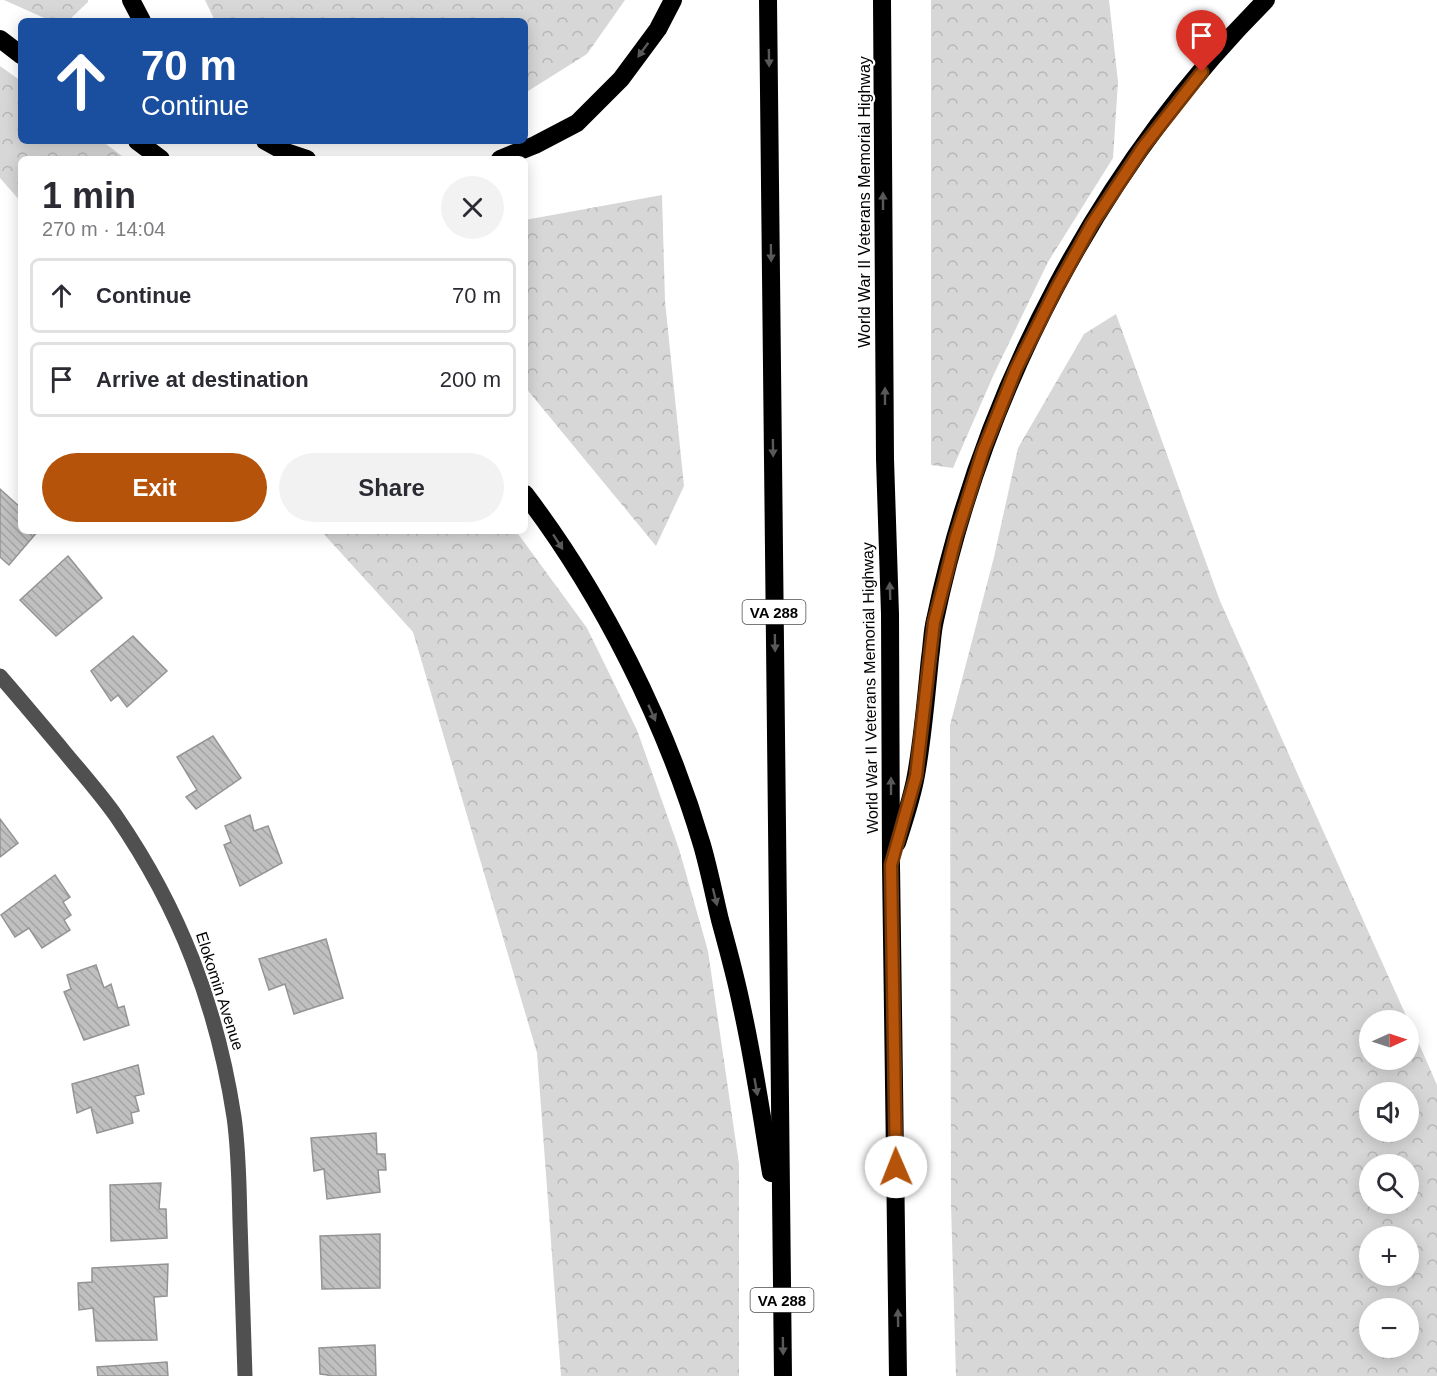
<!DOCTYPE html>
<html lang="en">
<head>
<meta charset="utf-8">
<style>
	body { margin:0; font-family:Helvetica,sans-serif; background:#f2f2f3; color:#2b2b33; height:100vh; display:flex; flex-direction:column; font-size:22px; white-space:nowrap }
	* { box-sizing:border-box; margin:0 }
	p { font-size:20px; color:#7c7c81 }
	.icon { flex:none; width:33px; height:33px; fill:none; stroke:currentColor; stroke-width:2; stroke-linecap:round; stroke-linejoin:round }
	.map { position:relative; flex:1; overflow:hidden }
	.sheet { position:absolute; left:18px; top:156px; width:510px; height:378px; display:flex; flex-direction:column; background:#fff; border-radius:9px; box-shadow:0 3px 15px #0003 }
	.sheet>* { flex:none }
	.hud { position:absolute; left:18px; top:18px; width:510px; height:126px; border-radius:9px; box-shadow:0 3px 15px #0003; background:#1a4fa0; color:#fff; overflow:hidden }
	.needle { width:39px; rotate:87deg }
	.buttons { position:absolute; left:1359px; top:1010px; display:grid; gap:12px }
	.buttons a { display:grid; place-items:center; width:60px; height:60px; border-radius:50%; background:#fff; box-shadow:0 3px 15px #0003; font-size:30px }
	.pin { position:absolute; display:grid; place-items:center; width:51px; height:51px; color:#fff; margin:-62px -26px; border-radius:50% 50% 50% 0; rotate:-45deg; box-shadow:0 0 6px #0007 }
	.pin .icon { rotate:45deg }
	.me { position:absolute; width:66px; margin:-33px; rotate:359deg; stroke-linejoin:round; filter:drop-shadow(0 0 4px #0008) }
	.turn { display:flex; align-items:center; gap:21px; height:126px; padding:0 24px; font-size:27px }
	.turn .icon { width:78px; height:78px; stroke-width:2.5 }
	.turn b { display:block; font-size:42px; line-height:51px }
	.round { display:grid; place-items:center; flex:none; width:63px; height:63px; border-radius:32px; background:#f2f2f3 }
	.overview { display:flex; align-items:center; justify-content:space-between; height:102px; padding:0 24px }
	h1 { font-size:36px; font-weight:600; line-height:45px }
	.action { display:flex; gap:12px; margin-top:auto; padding:12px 24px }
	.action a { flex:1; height:69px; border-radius:36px; background:#b45309; color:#fff; font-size:24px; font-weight:600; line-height:69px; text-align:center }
	.action a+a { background:#f2f2f3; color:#2b2b33 }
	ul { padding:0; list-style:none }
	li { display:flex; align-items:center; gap:18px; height:75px; margin:0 12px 9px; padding:0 12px; border:3px solid #e1e1e2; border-radius:9px }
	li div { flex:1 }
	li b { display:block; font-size:22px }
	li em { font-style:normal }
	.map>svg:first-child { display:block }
	.forest { fill:url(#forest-crowns); fill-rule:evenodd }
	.building { fill:url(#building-back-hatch); stroke:#949494; stroke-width:1.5 }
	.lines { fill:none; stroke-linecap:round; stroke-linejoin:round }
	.minor { stroke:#505050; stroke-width:15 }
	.highway { stroke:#000; stroke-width:18 }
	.oneway { fill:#595959 }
	.route-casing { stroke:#753606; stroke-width:15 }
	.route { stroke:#b45309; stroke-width:10 }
	.labels { text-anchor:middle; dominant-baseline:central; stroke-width:4.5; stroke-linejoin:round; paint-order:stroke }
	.shield { fill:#fff; stroke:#4c4c4c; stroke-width:1.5 }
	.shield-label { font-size:15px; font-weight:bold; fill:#000 }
	.street-label { font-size:16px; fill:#000; stroke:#fff }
</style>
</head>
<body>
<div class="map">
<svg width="1437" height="1376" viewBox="0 0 1437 1376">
	<defs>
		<pattern id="forest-crowns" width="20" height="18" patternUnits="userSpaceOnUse" patternTransform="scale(1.5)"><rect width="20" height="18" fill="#d7d7d7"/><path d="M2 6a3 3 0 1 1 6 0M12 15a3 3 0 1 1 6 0" fill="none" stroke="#b7b7b7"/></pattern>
		<pattern id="building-back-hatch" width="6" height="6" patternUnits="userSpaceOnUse" patternTransform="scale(1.5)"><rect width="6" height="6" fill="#c0c0c0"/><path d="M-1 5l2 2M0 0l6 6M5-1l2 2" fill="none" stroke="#a3a3a3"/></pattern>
	</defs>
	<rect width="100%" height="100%" fill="#fff"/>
	<g class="forest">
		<path d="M4,0H88V2L68,21H51Z"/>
		<path d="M205,0H625L587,54L525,93V21H215Z"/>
		<path d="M931,0H1109L1118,82L1113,158L1048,262L994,374L953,468L931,465Z"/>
		<path d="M0,66L21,81V141H102L126,159H21V202L0,178Z"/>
		<path d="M662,195L665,301L684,486L656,546L525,387V220Z"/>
		<path d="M1116,314L1220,601L1408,1020H1370V1059H1408L1409,1021L1437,1085V1376H956L951,1205L950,725L994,557L1018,448L1084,334ZM1370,1092H1408V1131H1370ZM1370,1164H1408V1203H1370ZM1370,1236H1408V1275H1370ZM1370,1308H1408V1347H1370Z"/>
		<path d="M321,531H516L587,628L637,730L679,849L708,951L739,1164V1376H561L537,1053L413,632Z"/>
	</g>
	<g class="building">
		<path d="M0,489L21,508V531H38L9,565L0,557Z"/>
		<path d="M68,556L102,598L56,636L20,600Z"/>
		<path d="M133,636L167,671L127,707L118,695L111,701L91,671Z"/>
		<path d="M213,736L241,778L196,809L186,797L197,790L177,757Z"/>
		<path d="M250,815L254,831L268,826L282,863L240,886L224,845L231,842L225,826Z"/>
		<path d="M0,819L18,843L0,857Z"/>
		<path d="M55,875L70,897L63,902L71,915L64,920L70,930L42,948L29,928L15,937L1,915Z"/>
		<path d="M326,939L343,998L294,1014L285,984L269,990L259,959Z"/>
		<path d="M96,965L104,988L111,984L118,1008L124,1006L129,1025L84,1040L64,992L71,989L67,975Z"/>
		<path d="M138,1065L144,1094L135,1096L139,1111L131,1113L133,1123L97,1133L91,1107L77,1113L72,1084Z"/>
		<path d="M376,1133L377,1154H385L386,1170H378L380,1192L327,1199L324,1169L314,1171L311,1138Z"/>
		<path d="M161,1183L159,1209H166L167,1238L111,1241L110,1185Z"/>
		<path d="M380,1234V1288L322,1289L320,1236Z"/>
		<path d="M168,1264L167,1296L154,1297L157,1340L96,1341L93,1308L79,1310L78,1283L92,1282V1268Z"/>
		<path d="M375,1345L376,1376H328V1375L320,1374L319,1348Z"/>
		<path d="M167,1362L168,1376H98L97,1367Z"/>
	</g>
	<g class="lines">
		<path class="minor" d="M0,676C21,700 41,724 62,749C80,771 99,792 116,816C180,909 217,1006 234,1117C239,1152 239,1187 240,1222C242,1273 243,1325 245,1376"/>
		<g class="highway">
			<path d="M131,0L142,21"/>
			<path d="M768,0L783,1376"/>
			<path d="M882,0L885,459L890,614L891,865L898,1376"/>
			<path d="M0,39L21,55"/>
			<path d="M137,141L161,159"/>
			<path d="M265,141L283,151L307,159"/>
			<path d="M500,159L535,145L577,123L621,79L658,29L673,0"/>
			<path d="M525,494C602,595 666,723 702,845C709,869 714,895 720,920C728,949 736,978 742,1008C754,1062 762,1118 771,1173"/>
			<path d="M897,843C904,821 912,798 916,775C923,736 926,697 930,658C932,645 932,632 935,620C983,391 1100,166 1266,0"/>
		</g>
	</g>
	<defs><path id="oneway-solid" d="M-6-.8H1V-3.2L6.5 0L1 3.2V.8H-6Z" transform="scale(1.5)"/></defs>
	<g class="oneway">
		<use href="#oneway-solid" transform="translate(643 50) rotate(126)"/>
		<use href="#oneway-solid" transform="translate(769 58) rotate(89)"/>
		<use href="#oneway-solid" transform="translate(883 201) rotate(-90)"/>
		<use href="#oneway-solid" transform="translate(771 253) rotate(89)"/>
		<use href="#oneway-solid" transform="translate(885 396) rotate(-90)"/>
		<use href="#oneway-solid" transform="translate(773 448) rotate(89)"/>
		<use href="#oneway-solid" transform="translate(558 542) rotate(57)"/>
		<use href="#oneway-solid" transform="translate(890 591) rotate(-92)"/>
		<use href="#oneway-solid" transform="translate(775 643) rotate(89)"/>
		<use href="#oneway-solid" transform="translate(652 713) rotate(66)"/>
		<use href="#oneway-solid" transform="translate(891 786) rotate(-90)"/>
		<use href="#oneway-solid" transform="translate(715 897) rotate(76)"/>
		<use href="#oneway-solid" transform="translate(756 1087) rotate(80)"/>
		<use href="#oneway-solid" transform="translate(898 1318) rotate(-91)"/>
		<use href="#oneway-solid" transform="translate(783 1346) rotate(89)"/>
	</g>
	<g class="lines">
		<g class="route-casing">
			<path id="route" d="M896,1167L891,865L916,776L934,622L956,536L983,451L1016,369L1056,289L1092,224L1143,147L1202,72"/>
		</g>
		<use href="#route" class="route"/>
	</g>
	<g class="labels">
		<g class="shield">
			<rect x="742.5" y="600" width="63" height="24" rx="4.5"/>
			<rect x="750.5" y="1288" width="63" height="24" rx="4.5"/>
		</g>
		<g class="shield-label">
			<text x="774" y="612">VA 288</text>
			<text x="782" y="1300">VA 288</text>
		</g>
		<g class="street-label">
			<text transform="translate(864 202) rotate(-90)">World War II Veterans Memorial Highway</text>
			<text transform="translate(870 688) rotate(-91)">World War II Veterans Memorial Highway</text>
			<text transform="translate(220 991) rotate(72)">Elokomin Avenue</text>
		</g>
	</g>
</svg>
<div class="buttons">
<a><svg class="needle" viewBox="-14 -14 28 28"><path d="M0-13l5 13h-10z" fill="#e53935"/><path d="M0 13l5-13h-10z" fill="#7c7c81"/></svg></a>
<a><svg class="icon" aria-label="sound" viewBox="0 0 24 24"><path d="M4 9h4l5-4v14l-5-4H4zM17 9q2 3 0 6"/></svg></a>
<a><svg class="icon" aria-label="search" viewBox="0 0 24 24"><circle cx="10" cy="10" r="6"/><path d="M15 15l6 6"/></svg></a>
<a>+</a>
<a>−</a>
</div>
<div class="pin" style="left:1202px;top:72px;background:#d93025"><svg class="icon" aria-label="arrive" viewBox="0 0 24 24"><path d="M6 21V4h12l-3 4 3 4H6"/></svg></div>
<svg class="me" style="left:896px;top:1167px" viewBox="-20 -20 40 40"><circle r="19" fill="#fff"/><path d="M0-13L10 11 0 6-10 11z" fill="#b45309"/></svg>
<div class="hud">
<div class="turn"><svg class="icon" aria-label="ahead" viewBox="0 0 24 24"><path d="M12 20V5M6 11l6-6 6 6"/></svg><div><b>70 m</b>Continue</div></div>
</div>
<section class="sheet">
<div class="overview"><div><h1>1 min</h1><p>270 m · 14:04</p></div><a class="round"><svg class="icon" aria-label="close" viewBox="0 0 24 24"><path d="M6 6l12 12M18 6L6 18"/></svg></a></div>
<ul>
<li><svg class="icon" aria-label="ahead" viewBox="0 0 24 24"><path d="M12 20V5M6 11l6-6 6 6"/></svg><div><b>Continue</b></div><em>70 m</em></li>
<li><svg class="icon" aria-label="arrive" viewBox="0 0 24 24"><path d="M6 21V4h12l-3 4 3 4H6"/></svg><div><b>Arrive at destination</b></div><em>200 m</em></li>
</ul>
<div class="action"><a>Exit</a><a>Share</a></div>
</section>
</div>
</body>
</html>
